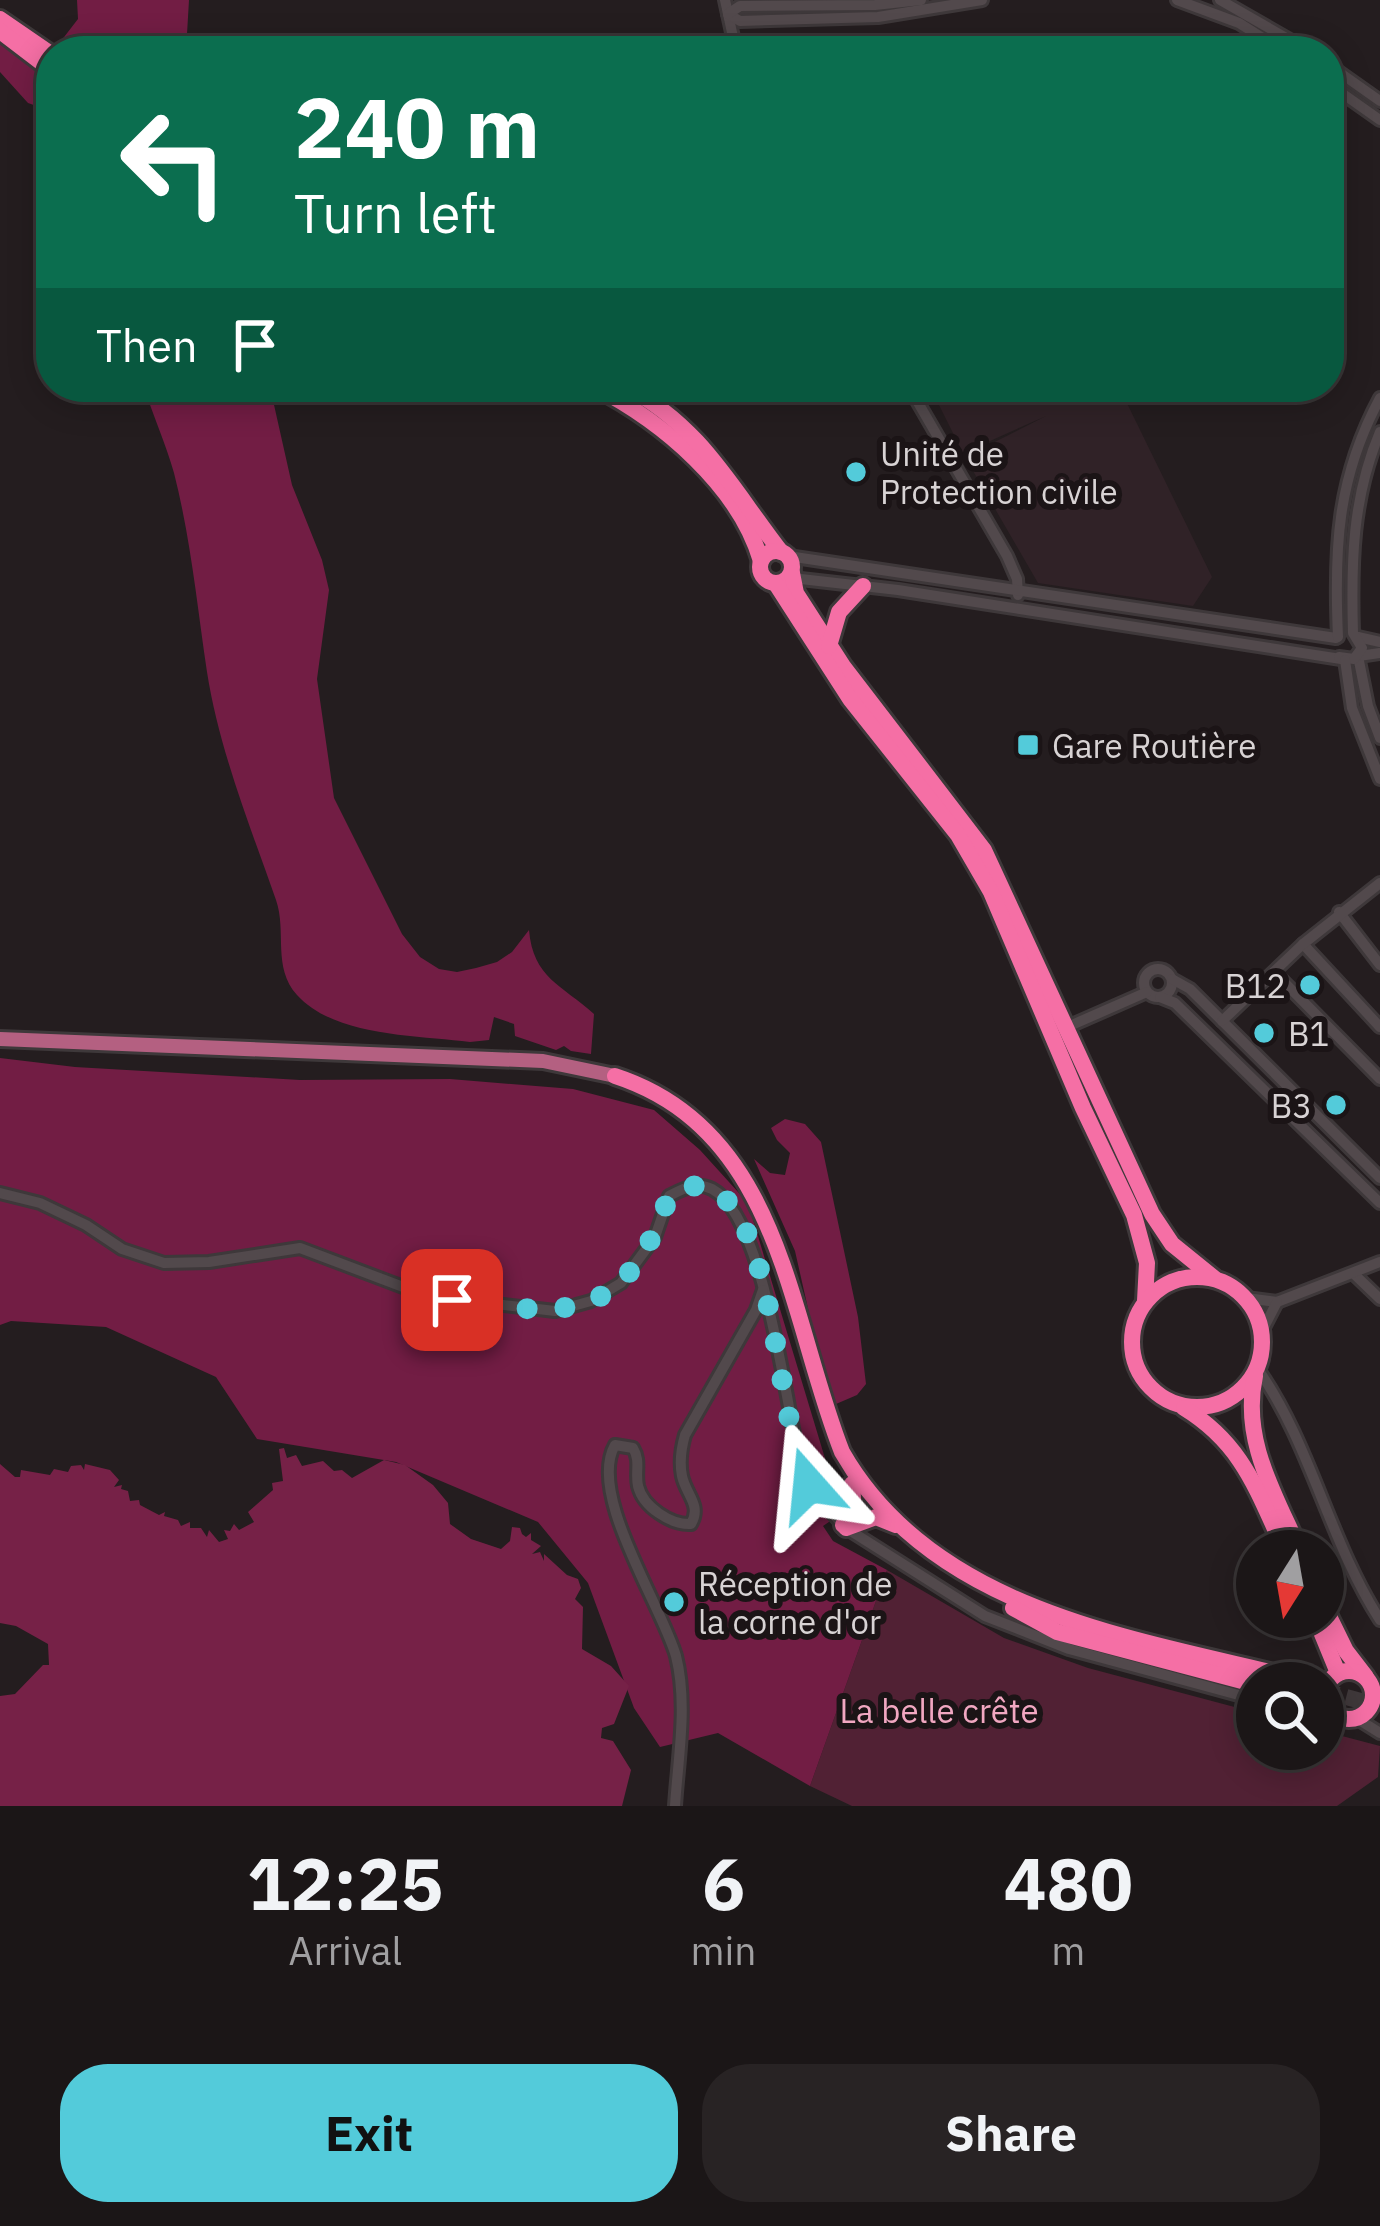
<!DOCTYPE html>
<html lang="en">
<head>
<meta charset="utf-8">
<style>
	body { margin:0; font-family:"IBM Plex Sans",sans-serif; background:#282324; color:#f1f3f6; height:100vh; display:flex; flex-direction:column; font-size:45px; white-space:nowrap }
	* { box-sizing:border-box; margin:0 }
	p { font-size:39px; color:#a09fa1 }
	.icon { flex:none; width:66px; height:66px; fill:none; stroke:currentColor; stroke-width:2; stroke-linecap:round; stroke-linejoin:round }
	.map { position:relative; height:1806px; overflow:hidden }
	.sheet { display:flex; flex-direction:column; background:#1b1617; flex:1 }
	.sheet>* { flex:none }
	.top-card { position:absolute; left:36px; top:36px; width:1308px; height:366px; border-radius:48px; box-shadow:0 6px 30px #0003,0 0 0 3px #393536; background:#0b6e4f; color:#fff; overflow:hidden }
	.needle { width:78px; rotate:191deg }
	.controls { position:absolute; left:1236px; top:1530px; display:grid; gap:24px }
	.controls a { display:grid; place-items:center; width:108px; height:108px; border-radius:50%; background:#1b1617; box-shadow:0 6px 30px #0003,0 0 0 3px #393536; font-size:60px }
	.pin { position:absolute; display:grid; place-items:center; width:102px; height:102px; color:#fff; margin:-51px; border-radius:24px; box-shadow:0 6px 18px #0006 }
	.me { position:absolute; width:132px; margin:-66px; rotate:342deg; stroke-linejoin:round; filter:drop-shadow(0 0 9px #0008) }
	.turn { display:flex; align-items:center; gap:42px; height:252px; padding:0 60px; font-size:54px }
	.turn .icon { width:156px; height:156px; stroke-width:2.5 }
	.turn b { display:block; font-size:84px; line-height:102px }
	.then { display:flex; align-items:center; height:114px; padding:0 60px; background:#0003; gap:24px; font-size:45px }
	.eta { display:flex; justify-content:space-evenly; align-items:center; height:204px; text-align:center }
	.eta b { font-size:72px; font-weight:700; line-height:84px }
	.button { display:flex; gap:24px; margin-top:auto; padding:24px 60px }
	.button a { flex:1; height:138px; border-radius:48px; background:#53cbda; color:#111; font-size:48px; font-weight:700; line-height:138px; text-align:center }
	.button a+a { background:#282324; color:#f1f3f6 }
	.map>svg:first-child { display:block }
	.built { fill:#302227 }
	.green { fill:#512134 }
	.forest { fill:#721d44 }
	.water { fill:#762147 }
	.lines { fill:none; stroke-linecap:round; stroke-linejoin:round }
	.highway-tunnel { stroke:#3f383a; stroke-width:16; stroke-dasharray:16 8; stroke-linecap:butt }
	.minor-casing { stroke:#3e383a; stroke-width:16 }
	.major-casing { stroke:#3e383a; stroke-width:20 }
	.highway-casing { stroke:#3e383a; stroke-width:22 }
	.minor { stroke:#52494c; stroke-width:10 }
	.major { stroke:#b46081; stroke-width:14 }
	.highway { stroke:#f56fa5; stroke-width:16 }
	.route { stroke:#53cbda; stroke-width:21; stroke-dasharray:0 37.8 }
	.poi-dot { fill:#53cbda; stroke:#1b1416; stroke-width:4.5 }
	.labels { text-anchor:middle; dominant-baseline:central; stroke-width:12; stroke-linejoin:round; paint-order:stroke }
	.poi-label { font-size:33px; fill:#d8d3d4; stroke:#1b1416; text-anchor:start }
	.park-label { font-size:33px; fill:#f1a7c1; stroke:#1b1416 }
</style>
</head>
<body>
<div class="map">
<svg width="1380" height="1806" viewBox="0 0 1380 1806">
	<rect width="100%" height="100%" fill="#241d1f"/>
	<path class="built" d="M930,387H1119L1212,577L1193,606L1038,583L965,457L1046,416L963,453Z"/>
	<path class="green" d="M887,1570L1004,1638L1088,1668L1257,1713V1749H1323V1731L1380,1746L1378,1777L1337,1806H852L810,1786Z"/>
	<g class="forest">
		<path d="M77,0H189L186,51H75L61,41L78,19Z"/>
		<path d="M0,44L10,48L51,82V111L28,103L0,72Z"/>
		<path d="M144,387H270L292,485L322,560L329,590L317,679L334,798L402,934L420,957L439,969L457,972L476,968L497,962L512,952L529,930C533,978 562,985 594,1014L591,1054L571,1051L564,1046L556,1050L515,1036L514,1024L494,1017L489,1040L470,1042C417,1035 335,1037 297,995C272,967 287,932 276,900C250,826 219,749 207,672C197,605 191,540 174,473C166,444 153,416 144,387Z"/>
		<path d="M0,1058L75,1067L300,1080L450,1079L573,1089L654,1110L700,1150L748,1203L827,1465L851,1507L823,1526L833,1541L887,1570L810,1786L718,1733L660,1747L634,1708L588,1583L538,1522L396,1462L257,1439L216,1377L106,1327L11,1321L0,1325Z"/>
		<path d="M785,1119L805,1124L821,1142L858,1317L866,1384L857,1395L836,1404L828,1397L795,1251L754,1159L770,1173L785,1175L790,1153L777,1140L771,1128Z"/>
	</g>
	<path class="water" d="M284,1448L287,1458L296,1455L302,1466L323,1461L334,1471L342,1470L352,1478L384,1460L405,1465L433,1485L448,1503L450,1524L471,1539L501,1549L510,1541L512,1527L520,1528L522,1534L526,1537L531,1533V1540L541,1546L532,1554L540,1552L544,1561V1554L567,1575L578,1579L581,1588L575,1599L583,1607L582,1649L611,1666L629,1686L614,1724L602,1728L601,1738L613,1741L631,1770L622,1806H0V1696L15,1694L43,1665H49L48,1644L16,1626L0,1623V1464L15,1477H20L21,1470L50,1475L54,1469L68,1472L71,1466L81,1465L84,1470L85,1464L110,1470L119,1480L114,1487L122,1485L121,1489L128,1491L130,1501L139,1500L140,1505L159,1515L165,1512L164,1516L178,1520L181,1526L190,1522V1528H201L207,1537L209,1530L219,1542L228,1539L224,1530L230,1531L234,1524L239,1530L254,1522L248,1512L273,1490L272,1483L283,1481L279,1449Z"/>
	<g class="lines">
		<path class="highway-tunnel" d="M1323,1691L1380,1706"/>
		<g class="minor-casing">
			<g id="minor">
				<path d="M725,0L736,51"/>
				<path d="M1177,0L1239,23L1283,51"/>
				<path d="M1220,0L1309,51"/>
				<path d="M728,14L740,21L878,17L982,0"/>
				<path d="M728,14L740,6L875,5L921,0"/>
				<path d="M1329,65L1380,101"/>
				<path d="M1329,84L1380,120"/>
				<path d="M909,387L1007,556L1017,579L1018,595"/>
				<path d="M788,556L1336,638"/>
				<path d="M792,578L898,590L1341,659"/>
				<path d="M1338,637C1334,548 1337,478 1380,398"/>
				<path d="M1358,637L1380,642"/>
				<path d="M1358,656L1368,706L1380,738"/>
				<path d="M1359,656L1380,653"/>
				<path d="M1339,657L1354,659L1362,648L1353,633C1351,563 1352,498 1380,432"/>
				<path d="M1345,660L1352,708L1380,779"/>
				<path d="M1339,912L1380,965"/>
				<path d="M1303,944L1380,1027"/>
				<circle cx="1158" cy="983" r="14"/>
				<path d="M1274,972L1380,1079"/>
				<path d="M1172,979L1190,989L1380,1178"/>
				<path d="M1160,997L1175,1003L1380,1203"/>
				<path d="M1222,1021L1303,944L1380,883"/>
				<path d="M1065,1028L1147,992"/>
				<path d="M0,1193L40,1203L86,1225L122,1249L164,1263L209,1262L300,1248L427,1296L555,1311L591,1301L621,1283L655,1237L669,1196C683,1189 696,1181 712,1189C766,1217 786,1411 802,1471L818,1498L846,1528L985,1616L1069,1649L1257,1700"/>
				<path d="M1354,1274L1380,1299"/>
				<path d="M1246,1298L1277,1302L1380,1262"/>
				<path d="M1262,1331L1277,1302"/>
				<path d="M1257,1368C1311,1444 1329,1541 1380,1620"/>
				<path d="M1323,1718H1341"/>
				<path d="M1356,1718L1380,1733"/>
				<path d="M675,1806C678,1758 688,1704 676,1656C661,1604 587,1494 615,1445L633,1448C641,1461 635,1472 638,1486C643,1507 671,1525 691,1524C702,1505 686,1495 682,1476C679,1461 681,1449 685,1435L756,1310L763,1290"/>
			</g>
		</g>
		<g class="major-casing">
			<path id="major" d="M0,1039L543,1061L615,1076"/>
		</g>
		<g class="highway-casing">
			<g id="highway">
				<path d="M0,19L51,54"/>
				<path d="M0,31L51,70"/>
				<path d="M595,387C663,422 739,486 761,561"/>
				<path d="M626,387C701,426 732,489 781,552"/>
				<circle cx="776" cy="567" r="16"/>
				<path d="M792,573L796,593L843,666L984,850L1152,1214L1172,1244L1214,1278"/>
				<path d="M776,584L850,699L958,835L991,892L1083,1108L1134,1215L1147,1263L1145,1301"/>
				<path d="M829,646L839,612L863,586"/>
				<path d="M615,1076C781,1130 788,1315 842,1452C936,1617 1149,1640 1315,1683"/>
				<circle cx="1197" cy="1342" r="65"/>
				<path d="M1255,1376C1241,1440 1275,1494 1300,1551"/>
				<path d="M1184,1408C1243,1444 1257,1491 1285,1551"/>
				<path d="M843,1525L854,1511L852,1484"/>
				<path d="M846,1528L876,1517L896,1525"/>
				<path d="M1323,1604L1346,1651L1366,1677"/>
				<path d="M1013,1608L1057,1632L1257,1685"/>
				<path d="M1315,1617L1338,1673"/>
				<circle cx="1349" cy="1695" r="24"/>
			</g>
		</g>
		<use href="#minor" class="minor"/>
		<use href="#major" class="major"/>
		<use href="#highway" class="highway"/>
	</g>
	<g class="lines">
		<path class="route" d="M452,1300C570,1317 624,1323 669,1196C683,1189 696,1181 712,1189C777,1222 775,1419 809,1485"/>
	</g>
	<g class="poi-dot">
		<circle cx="856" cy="472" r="12"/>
		<rect x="1016" y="733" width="24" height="24" rx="6"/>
		<circle cx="1310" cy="985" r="12"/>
		<circle cx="1264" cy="1033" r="12"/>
		<circle cx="1336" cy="1105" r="12"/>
		<circle cx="674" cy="1602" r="12"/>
	</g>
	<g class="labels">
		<g class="poi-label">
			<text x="880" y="453">Unité de<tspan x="880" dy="38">Protection civile</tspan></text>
			<text x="1052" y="745">Gare Routière</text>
			<text x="1286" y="985" text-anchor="end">B12</text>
			<text x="1288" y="1033">B1</text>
			<text x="1312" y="1105" text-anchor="end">B3</text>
			<text x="698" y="1583">Réception de<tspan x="698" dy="38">la corne d'or</tspan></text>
		</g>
		<g class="park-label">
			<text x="939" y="1710">La belle crête</text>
		</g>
	</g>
</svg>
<div class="controls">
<a><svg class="needle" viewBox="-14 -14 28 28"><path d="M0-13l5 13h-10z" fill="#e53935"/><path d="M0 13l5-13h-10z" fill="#a09fa1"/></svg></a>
<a><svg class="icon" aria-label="search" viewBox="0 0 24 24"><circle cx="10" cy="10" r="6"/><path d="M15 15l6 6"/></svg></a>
</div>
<div class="pin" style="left:452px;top:1300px;background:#d93025"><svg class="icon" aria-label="arrive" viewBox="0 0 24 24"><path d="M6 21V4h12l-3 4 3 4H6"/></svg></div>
<svg class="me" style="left:809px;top:1485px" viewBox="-20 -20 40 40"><path d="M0-17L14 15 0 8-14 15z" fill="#53cbda" stroke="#fff" stroke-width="4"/></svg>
<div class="top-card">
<div class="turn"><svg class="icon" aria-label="left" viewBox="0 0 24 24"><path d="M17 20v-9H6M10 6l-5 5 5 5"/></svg><div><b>240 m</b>Turn left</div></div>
<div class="then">Then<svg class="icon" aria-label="arrive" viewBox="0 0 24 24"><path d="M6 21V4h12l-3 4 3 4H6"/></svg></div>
</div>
</div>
<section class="sheet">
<div class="eta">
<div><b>12:25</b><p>Arrival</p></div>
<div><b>6</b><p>min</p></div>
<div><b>480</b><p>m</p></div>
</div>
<div class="button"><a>Exit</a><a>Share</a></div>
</section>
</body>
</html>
